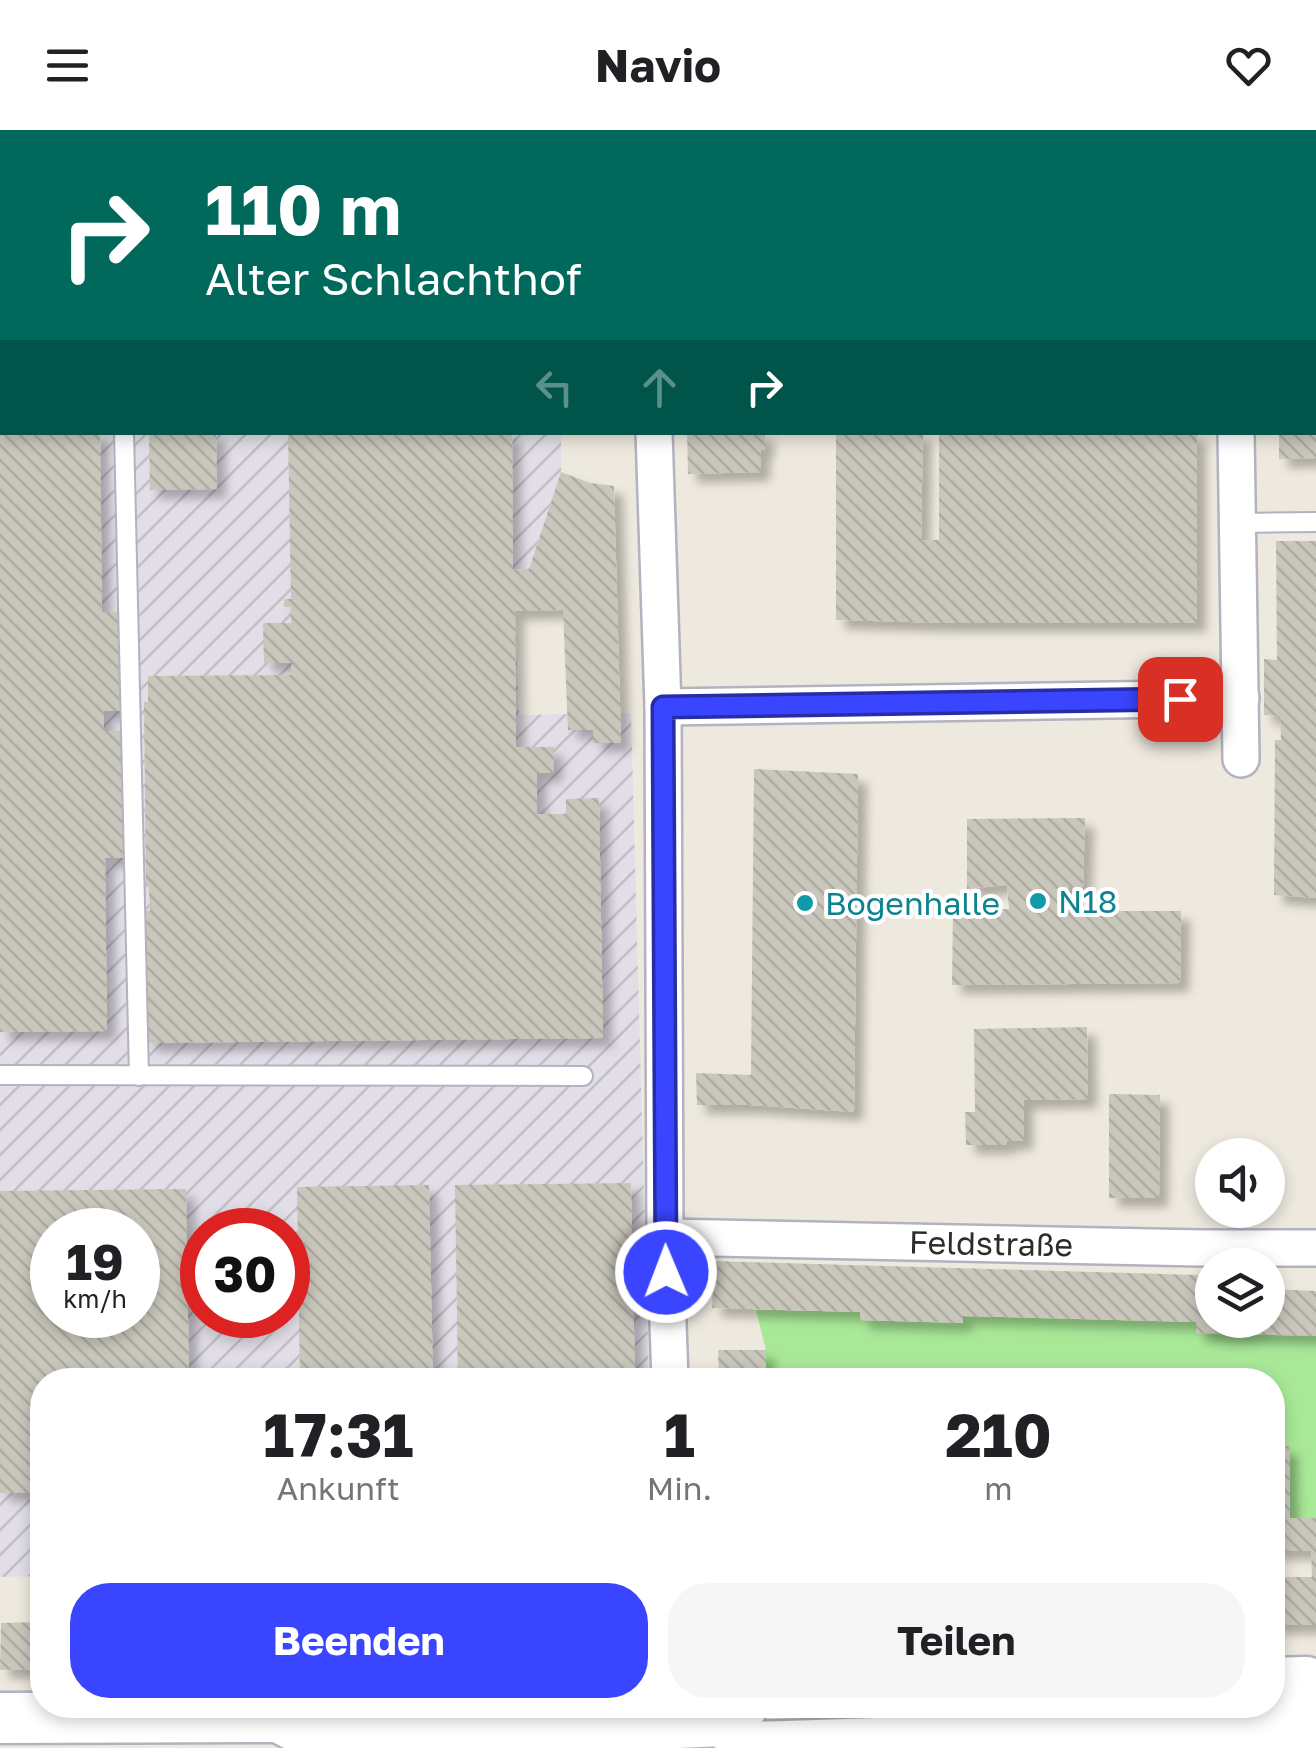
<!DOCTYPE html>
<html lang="de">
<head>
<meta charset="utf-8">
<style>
	body { margin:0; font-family:"Golos Text",sans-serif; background:#f6f6f6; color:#202124; height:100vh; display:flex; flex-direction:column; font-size:38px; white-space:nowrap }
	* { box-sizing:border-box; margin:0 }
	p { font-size:32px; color:#757577 }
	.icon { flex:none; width:55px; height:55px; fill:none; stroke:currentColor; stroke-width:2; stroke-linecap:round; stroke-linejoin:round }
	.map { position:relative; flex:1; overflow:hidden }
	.panel { position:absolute; left:30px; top:1238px; width:1255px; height:350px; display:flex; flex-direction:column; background:#fff; border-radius:40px; box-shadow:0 5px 15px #0003 }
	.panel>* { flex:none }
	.guide { position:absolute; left:0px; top:0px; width:1318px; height:305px; box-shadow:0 5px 15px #0003; background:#00695c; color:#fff; overflow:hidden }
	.controls { position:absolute; left:1195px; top:1008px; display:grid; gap:20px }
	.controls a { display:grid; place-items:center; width:90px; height:90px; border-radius:50%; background:#fff; box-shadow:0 5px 15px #0003; font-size:50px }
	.speed { position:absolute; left:30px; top:1078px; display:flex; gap:20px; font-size:50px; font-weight:700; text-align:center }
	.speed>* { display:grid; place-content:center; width:130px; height:130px; border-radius:50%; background:#fff; box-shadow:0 5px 15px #0003; line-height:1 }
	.speed small { font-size:25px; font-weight:400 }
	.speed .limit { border:15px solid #d22; background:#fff; color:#111 }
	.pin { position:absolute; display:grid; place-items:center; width:85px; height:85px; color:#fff; margin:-42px; border-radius:20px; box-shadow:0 5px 15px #0006 }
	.me { position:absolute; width:110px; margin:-55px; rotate:359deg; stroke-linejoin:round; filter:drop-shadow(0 0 8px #0008) }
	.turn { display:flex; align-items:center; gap:35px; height:210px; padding:0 40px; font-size:45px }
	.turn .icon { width:130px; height:130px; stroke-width:2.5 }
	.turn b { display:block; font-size:70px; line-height:85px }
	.lanes { display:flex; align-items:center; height:95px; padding:0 40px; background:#0003; justify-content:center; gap:50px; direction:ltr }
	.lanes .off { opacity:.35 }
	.eta { display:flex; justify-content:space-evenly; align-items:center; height:170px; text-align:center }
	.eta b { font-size:60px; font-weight:700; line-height:70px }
	.primary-button { display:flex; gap:20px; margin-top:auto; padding:20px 40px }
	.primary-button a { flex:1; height:115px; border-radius:40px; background:#3a45ff; color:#fff; font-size:40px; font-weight:700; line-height:115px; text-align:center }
	.primary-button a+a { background:#f6f6f6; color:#202124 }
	header { display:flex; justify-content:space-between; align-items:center; height:130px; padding:0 40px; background:#fff; font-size:45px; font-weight:700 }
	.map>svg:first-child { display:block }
	.industrial { fill:url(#industrial-furrows); fill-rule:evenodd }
	.garden { fill:#a8e897 }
	.building { fill:url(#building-back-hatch); fill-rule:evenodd; filter:url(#shadow) }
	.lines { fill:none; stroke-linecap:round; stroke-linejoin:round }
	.service-casing { stroke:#b2b2c0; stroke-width:22 }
	.minor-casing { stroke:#b2b2c0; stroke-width:40 }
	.secondary-casing { stroke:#b2b2c0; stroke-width:55 }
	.service { stroke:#fff; stroke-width:18 }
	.minor { stroke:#fff; stroke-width:35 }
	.secondary { stroke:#fff; stroke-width:50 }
	.rail-casing { stroke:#a0a0b7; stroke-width:11 }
	.rail { stroke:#fff; stroke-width:8; stroke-dasharray:22; stroke-linecap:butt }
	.route-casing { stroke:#262da6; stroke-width:25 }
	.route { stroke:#3a45ff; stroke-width:18 }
	.culture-dot { fill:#0f9aa8; stroke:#fff; stroke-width:4 }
	.labels { text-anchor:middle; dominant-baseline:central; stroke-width:8; stroke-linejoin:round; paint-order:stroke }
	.culture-label { font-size:32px; fill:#0d838f; stroke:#fff; text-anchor:start }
	.street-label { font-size:32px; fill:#2c2c2c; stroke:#fff }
</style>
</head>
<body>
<header><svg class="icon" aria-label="menu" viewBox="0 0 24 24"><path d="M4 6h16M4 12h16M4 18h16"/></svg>Navio<svg class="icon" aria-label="heart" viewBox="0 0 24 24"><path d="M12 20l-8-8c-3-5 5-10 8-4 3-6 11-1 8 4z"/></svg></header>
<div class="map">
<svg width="1316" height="1618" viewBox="0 0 1316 1618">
	<defs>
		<pattern id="industrial-furrows" width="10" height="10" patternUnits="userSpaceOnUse" patternTransform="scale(2.5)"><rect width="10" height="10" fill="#e2dee7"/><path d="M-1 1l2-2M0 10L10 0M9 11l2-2" fill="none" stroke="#c2bfc6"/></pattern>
		<pattern id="building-back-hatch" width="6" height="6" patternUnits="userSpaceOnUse" patternTransform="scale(2.5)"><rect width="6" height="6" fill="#c9c7bc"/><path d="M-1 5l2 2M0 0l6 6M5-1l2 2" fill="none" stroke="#adaba2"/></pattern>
		<filter id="shadow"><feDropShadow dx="9" dy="9" stdDeviation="5" flood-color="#0004"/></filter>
	</defs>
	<rect width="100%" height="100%" fill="#eee9de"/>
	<path class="industrial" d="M0,0H670V2H2V302L561,303V342L515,481L519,585L631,583L649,1250H42V1446L0,1447ZM52,1100H138V1185H52ZM202,1100H288V1185H202Z"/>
	<path class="garden" d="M756,1180L860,1182L861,1190L962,1193L963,1186L1196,1192L1316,1206V1388H1290L1289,1317L1273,1316L1272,1250H766V1220Z"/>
	<g class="building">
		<path d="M0,302H100L102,482H122L123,581H104V601H122L124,728H105L107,901L0,902Z"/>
		<path d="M149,302H216L217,359L150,360Z"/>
		<path d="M288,302H512L513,440L529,439L561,342L590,353L614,356L621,613H593V600H568L563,480L515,481L516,617H554L553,643H537V684H566V669L599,668L603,908L147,913L146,781H150L149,757H146L144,572H148V546L291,545L292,533H264L263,493H291V477H284V469H291Z"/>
		<path d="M687,302H765V320H761V342L688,344Z"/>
		<path d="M836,302H923L921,410H939V302H1197V493H946L836,490Z"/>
		<path d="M1279,302H1316V328L1279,329Z"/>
		<path d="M1276,411H1316V768L1274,765L1275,610H1281L1280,586L1264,585V529L1277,530Z"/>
		<path d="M754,639L858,644L854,982L749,975H697L696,943L751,945Z"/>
		<path d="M1085,688L1083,757H1069V781H1181L1180,853L952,855L953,782L1009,779L1007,755L967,759V689Z"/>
		<path d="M1087,897L1088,969L1024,970V1011H1007V1015H966L965,982H975L974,899Z"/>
		<path d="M1109,964L1160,965L1159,1068H1109Z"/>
		<path d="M631,1053L635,1247L575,1248V1250H458L455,1055Z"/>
		<path d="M429,1055L433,1250H300L297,1057Z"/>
		<path d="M186,1059L189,1250H42V1362L0,1363V1061ZM52,1100H138V1185H52Z"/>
		<path d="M714,1131L1198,1145L1197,1157L1212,1158V1190H1268V1159L1316,1161V1206L1196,1203V1192L963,1186V1193L860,1190V1182L712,1178Z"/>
		<path d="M718,1220H766V1250H719Z"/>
		<path d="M1272,1316H1289L1290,1388H1316V1495H1272V1447H1312L1311,1421H1272Z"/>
		<path d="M42,1492V1539L0,1540L1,1493Z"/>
	</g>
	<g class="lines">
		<g class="service-casing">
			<g id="service">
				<path d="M778,0V2"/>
				<path d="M1103,2L1104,0"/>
				<path d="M0,106H2"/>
				<path d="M124,302L139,946"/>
				<path d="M1238,393L1316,392"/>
				<path d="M0,945L583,946"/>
			</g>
		</g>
		<g class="minor-casing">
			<g id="minor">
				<path d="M1315,113H1316"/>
				<path d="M654,302L663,577L665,1107L670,1250"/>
				<path d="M1236,302L1241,629"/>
				<path d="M663,577L1241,568"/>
				<path d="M665,1107L1202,1118H1316"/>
			</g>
		</g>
		<g class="secondary-casing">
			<g id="secondary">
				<path d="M1272,1553L1306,1552L1316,1558"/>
				<path d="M0,1588L279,1587L309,1603L581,1597L724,1591L743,1575"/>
				<path d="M724,1591L751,1617L1098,1606L1309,1595L1316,1590"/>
			</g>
		</g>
		<use href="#service" class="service"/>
		<use href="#minor" class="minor"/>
		<use href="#secondary" class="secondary"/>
		<g class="rail-casing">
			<g id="rail">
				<path d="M368,2L369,0"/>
				<path d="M395,2L396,0"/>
				<path d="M442,2V0"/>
				<path d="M463,2V0"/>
			</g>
		</g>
		<use href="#rail" class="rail"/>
	</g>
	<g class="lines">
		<g class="route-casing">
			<path id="route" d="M666,1142L663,577L1180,569"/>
		</g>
		<use href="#route" class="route"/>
	</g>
	<g class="culture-dot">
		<circle cx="1038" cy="771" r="10"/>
		<circle cx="805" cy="773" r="10"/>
	</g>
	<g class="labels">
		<g class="culture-label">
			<text x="1058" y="771">N18</text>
			<text x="825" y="773">Bogenhalle</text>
		</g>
		<g class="street-label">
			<text transform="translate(991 1113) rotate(1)">Feldstraße</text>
		</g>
	</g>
</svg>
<div class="controls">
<a><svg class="icon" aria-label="sound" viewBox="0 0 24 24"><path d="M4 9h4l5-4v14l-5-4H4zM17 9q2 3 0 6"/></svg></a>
<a><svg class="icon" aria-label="layers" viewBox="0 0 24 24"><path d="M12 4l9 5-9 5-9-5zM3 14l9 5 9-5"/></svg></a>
</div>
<div class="speed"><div>19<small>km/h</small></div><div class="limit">30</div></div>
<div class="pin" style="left:1180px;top:569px;background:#d93025"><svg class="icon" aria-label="arrive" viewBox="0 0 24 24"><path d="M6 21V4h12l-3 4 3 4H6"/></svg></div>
<svg class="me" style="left:666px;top:1142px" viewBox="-20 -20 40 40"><circle r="17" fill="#3a45ff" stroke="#fff" stroke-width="3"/><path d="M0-11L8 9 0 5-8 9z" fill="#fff"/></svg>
<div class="guide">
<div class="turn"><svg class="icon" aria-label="right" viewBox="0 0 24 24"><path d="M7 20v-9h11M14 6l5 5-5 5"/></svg><div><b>110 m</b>Alter Schlachthof</div></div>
<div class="lanes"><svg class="icon off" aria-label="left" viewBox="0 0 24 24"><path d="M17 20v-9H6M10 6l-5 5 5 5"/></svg><svg class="icon off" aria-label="ahead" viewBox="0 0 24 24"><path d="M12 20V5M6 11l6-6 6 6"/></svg><svg class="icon" aria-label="right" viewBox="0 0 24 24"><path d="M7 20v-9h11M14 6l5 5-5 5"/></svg></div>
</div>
<section class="panel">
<div class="eta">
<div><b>17:31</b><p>Ankunft</p></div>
<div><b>1</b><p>Min.</p></div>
<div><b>210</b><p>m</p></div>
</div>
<div class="primary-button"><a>Beenden</a><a>Teilen</a></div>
</section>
</div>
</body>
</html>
